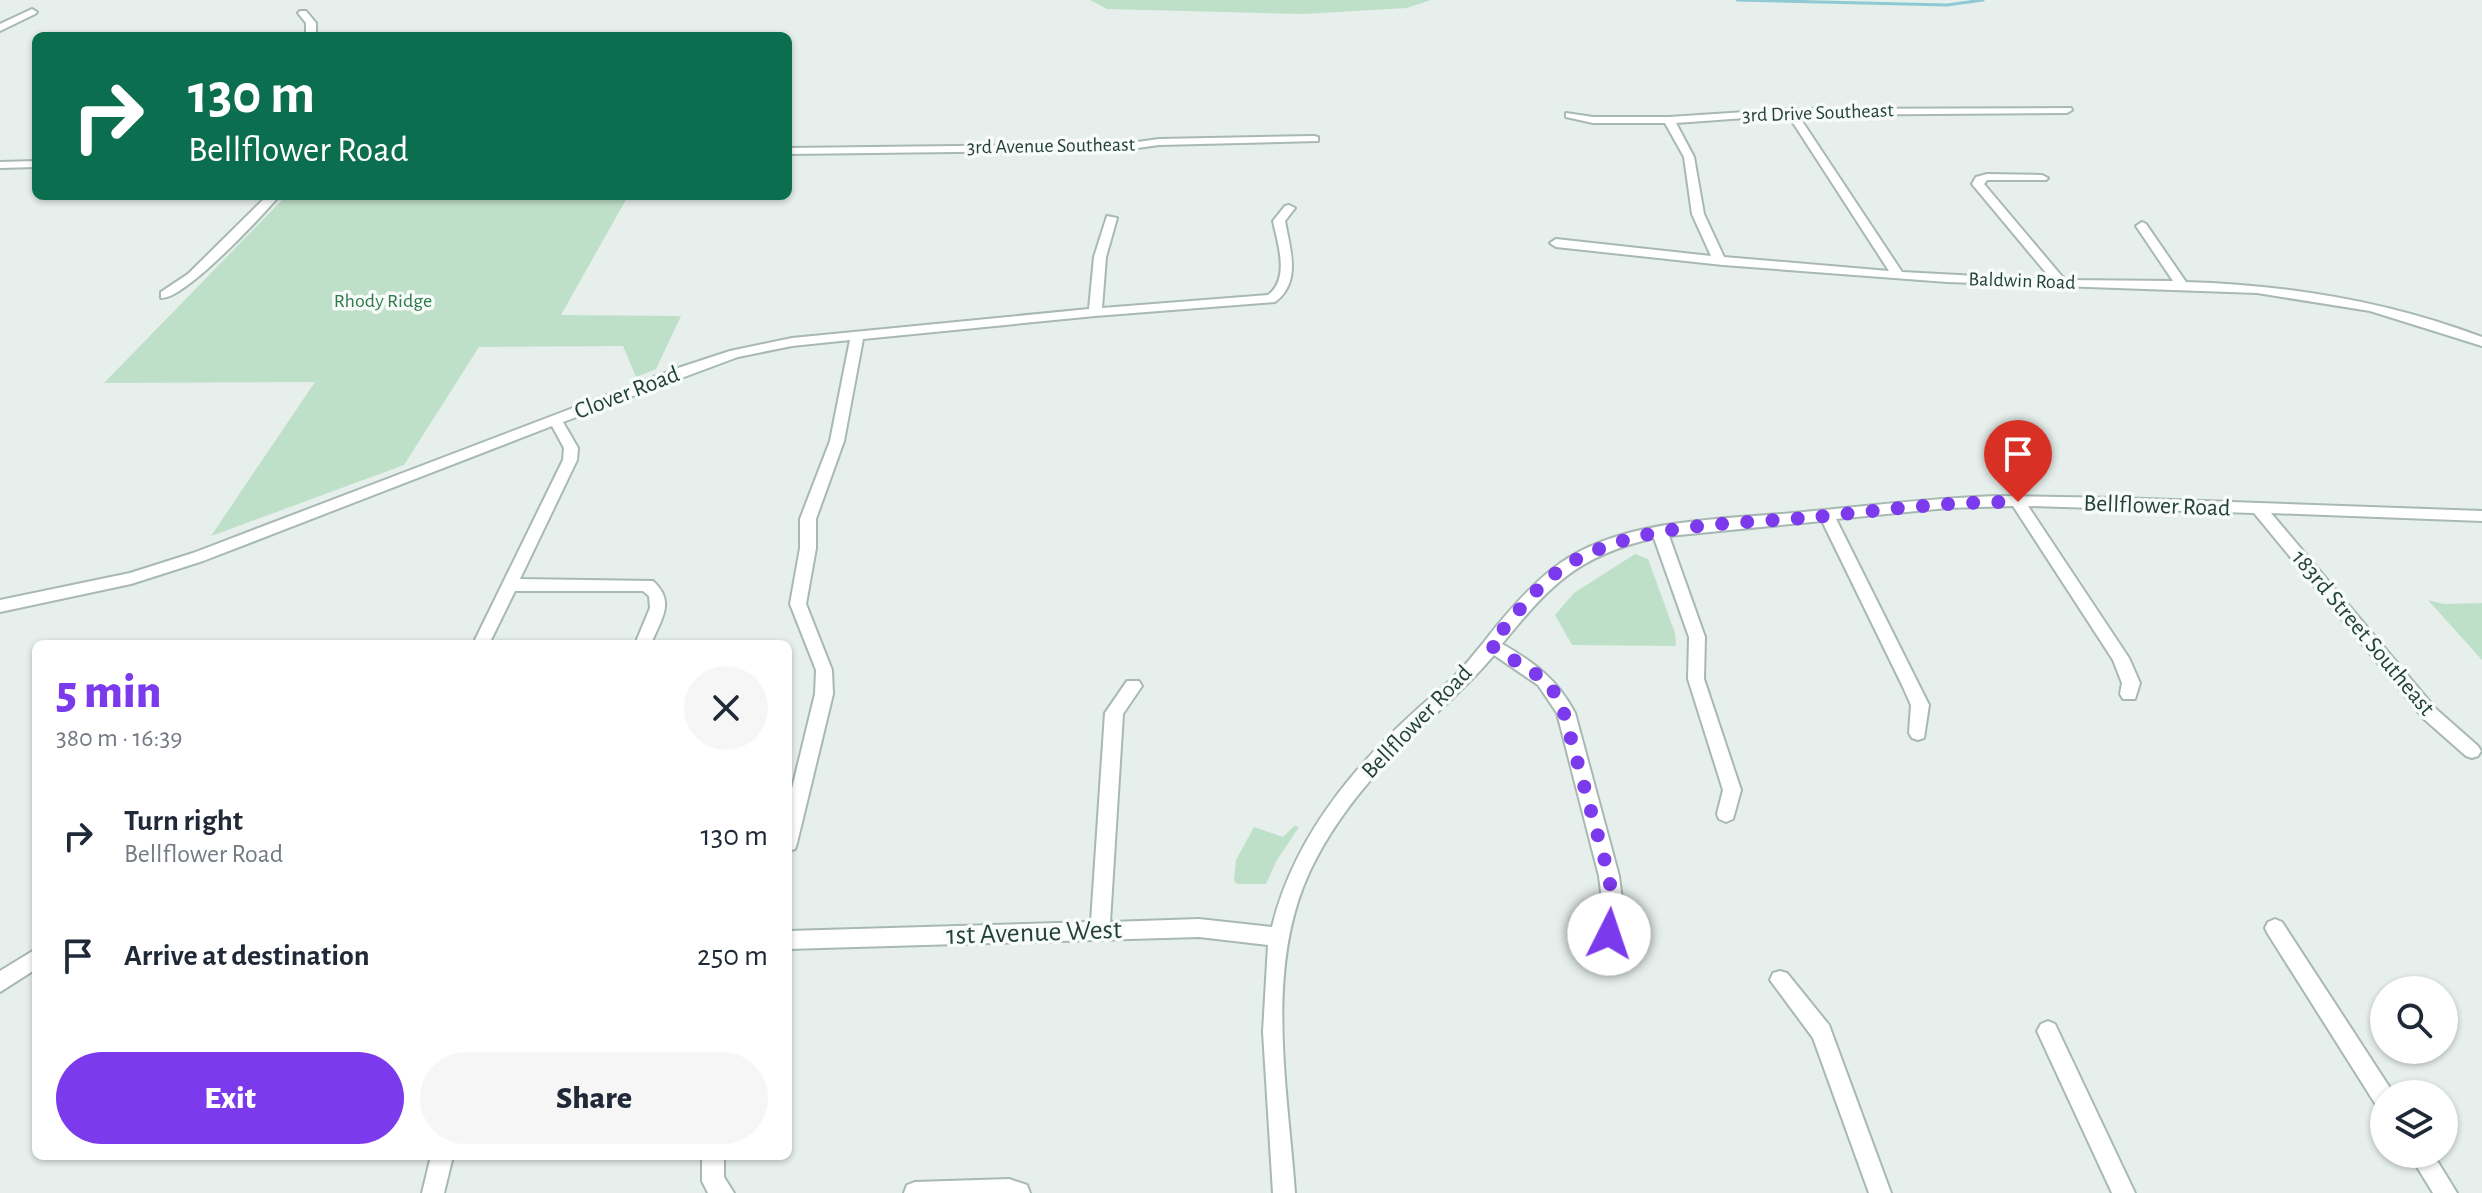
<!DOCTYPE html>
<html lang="en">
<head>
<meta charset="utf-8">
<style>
	body { margin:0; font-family:"Alegreya Sans",sans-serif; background:#f6f6f7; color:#1f2937; height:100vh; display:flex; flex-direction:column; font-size:30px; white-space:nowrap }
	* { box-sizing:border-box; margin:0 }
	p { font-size:26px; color:#747a83 }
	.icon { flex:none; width:44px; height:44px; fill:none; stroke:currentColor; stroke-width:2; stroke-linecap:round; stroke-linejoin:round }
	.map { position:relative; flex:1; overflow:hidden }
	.details { position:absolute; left:32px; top:640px; width:760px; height:520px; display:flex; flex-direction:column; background:#fff; border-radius:12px; box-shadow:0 2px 6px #0004 }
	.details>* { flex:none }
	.banner { position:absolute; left:32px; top:32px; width:760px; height:168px; border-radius:12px; box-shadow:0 2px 6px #0004; background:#0b6e4f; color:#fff; overflow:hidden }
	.fabs { position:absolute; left:2370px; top:976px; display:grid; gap:16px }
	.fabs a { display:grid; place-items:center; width:88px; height:88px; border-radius:50%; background:#fff; box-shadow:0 2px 6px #0004; font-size:40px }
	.pin { position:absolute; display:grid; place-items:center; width:68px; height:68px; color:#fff; margin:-82px -34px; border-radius:50% 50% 50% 0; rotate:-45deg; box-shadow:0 0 8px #0007 }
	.pin .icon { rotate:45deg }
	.me { position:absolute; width:88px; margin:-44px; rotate:4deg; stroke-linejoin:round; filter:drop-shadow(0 0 6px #0008) }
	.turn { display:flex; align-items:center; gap:28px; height:168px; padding:0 24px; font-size:36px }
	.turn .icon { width:104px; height:104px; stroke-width:2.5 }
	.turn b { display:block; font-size:56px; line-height:68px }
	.round { display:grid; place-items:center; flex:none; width:84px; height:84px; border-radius:42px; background:#f6f6f7 }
	.summary { display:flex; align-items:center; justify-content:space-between; height:136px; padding:0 24px }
	h1 { font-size:48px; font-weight:800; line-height:60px; color:#7c3aed }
	.action { display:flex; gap:16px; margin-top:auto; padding:16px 24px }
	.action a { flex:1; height:92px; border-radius:48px; background:#7c3aed; color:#fff; font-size:32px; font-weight:800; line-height:92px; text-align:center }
	.action a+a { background:#f6f6f7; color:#1f2937 }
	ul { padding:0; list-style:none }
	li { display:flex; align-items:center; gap:24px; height:120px; padding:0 24px }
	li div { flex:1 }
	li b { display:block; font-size:30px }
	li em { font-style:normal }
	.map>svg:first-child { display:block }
	.green { fill:#bfe0c8 }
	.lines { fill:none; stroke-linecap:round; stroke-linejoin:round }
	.stream { stroke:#8ec9d4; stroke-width:3 }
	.minor-casing { stroke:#a8b8b2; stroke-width:4 }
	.minor { fill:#fff; fill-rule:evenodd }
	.route { stroke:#7c3aed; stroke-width:14; stroke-dasharray:0 25.2 }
	.labels { text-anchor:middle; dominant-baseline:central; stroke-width:7; stroke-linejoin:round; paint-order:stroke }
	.far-street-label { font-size:20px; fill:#24423a; stroke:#f7fbf9 }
	.far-park-label { font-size:20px; fill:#2d7a4b; stroke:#f7fbf9 }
	.street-label { font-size:24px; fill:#24423a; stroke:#f7fbf9 }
	.near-street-label { font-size:28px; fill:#24423a; stroke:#f7fbf9 }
</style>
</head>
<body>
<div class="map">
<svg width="2482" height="1193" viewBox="0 0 2482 1193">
	<rect width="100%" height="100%" fill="#e6efeb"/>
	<g class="green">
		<path d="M1090,0H1431L1407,8L1304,14L1107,9Z"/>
		<path d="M286,196H628L561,315L681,316L656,369L636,377L623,346L479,347L404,465L211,536L315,382L104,383Z"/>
		<path d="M1635,554L1648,559L1675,633L1676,646L1572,645L1555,615L1574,593Z"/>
		<path d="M2428,600L2444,604L2482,603V660Z"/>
		<path d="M1294,826L1299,827L1277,860L1266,884H1237L1234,881L1236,860L1254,827L1283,837Z"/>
	</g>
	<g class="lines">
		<path class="stream" d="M1737,0L1947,5L1983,0"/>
		<g class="minor-casing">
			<g id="minor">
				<path d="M32,9L37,12L35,14L0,31V24Z"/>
				<path d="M300,11H306L316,23V36H306V23L298,13Z"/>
				<path d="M2071,108L2072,110L2067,113L1798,115L1902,272L2052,280L1972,184L1976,177L1987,174L2042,175L2048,178L2046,180H1987L1984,184L2065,280L2173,281L2136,226L2142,222L2146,224L2186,282C2288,285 2386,301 2482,337V346L2370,311L2257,293L1947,282L1723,265L1556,247L1550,243L1556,239L1711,256L1692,214L1684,157L1665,123H1593L1566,117V113L1593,117H1669L1791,109ZM1788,115L1889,271L1724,257L1704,214L1694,157L1676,123Z"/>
				<path d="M1314,136L1318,137V141L1159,145L1123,150L788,154V148L1123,144L1159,139Z"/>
				<path d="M36,161V167L0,168V162Z"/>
				<path d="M267,196H279C262,216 184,300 161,298V292L188,274Z"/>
				<path d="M1289,205L1295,208L1285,221C1290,249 1302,282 1275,302L1095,316L863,339L844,441L816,519V548L806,604L832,670L833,694L797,843L795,849L788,851V805L815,694L816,670L790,604L800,548V519L830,441L850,340L792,346L738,357L563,422L578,448L577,460L520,579L653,581C676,602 661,619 651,644H635L650,608L649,596L643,591H515L489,644H473L563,460L564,448L552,426L203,561L131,584L0,612V600L130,573L193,553L678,368L730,351L792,338L1089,309L1094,257L1107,216L1117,218L1106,257L1102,308L1268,295C1290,279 1278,244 1273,221L1285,206Z"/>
				<path d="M1997,496L2118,498L2482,511V521L2271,513L2436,709L2478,746L2481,751L2478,756L2472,758L2466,756L2424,719L2254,513L2028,506L2129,658L2140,683L2135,699H2123L2120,694L2122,683L2113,660L2013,506L1947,508L1836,519L1929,705L1924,738L1918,740L1912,738L1909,733L1911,705L1903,687L1822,521L1669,536L1705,637L1704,679L1741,790L1733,819L1726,822L1719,819L1717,814L1723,790L1688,679L1689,637L1654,538C1577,556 1550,585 1502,644C1534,662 1558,680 1575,713L1619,876L1623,908L1619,934L1602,964L1595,967L1588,964L1585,958L1599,932L1603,908L1599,876L1557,713L1538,685L1494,655C1460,696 1417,727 1382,767C1353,799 1327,834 1309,873C1264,971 1288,1090 1295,1193H1273L1263,1032L1268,945L1199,937L788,949V931L1091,922L1105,713L1127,681H1139L1142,686L1123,714L1110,922L1199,919L1272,927C1296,828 1367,750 1444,686C1460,673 1472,656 1484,642C1505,615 1530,585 1559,564C1625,517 1726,520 1804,512C1869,506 1932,498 1997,496Z"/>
				<path d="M2275,919L2282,922L2392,1091L2393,1094H2384V1109L2376,1105L2268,934L2265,928L2268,922Z"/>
				<path d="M36,949V969L0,992V971Z"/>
				<path d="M1780,971L1787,973L1829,1025L1891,1193H1869L1813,1038L1770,980L1773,973Z"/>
				<path d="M2048,1021L2055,1024L2135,1193H2112L2037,1031L2041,1024Z"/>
				<path d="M2409,1154H2433L2457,1193H2433Z"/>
				<path d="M431,1156H453L444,1193H422Z"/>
				<path d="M702,1156H724V1177L734,1193H708L702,1181Z"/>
				<path d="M1009,1179L1027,1185L1030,1193H904L907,1185L915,1182Z"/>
			</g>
		</g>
		<use href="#minor" class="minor"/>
	</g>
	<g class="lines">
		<path class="route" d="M1609,934L1613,908L1609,876L1560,699L1542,678L1490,645C1516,615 1541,578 1577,559C1649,522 1737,524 1816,517C1883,510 1951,501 2018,502"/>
	</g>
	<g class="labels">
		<g class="far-street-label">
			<text transform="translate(1818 113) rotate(-2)">3rd Drive Southeast</text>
			<text transform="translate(1051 146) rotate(-1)">3rd Avenue Southeast</text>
			<text transform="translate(2022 281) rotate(2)">Baldwin Road</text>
		</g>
		<g class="far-park-label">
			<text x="383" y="301">Rhody Ridge</text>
		</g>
		<g class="street-label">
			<text transform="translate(627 393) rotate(-21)">Clover Road</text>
			<text transform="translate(2157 506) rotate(2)">Bellflower Road</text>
			<text transform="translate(2363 633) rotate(50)">183rd Street Southeast</text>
			<text transform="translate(1417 722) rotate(-46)">Bellflower Road</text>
		</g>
		<g class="near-street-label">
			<text transform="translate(1034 933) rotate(-2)">1st Avenue West</text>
		</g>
	</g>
</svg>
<div class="fabs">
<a><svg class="icon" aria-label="search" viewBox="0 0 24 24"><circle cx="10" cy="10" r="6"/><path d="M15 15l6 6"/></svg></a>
<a><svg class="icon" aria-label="layers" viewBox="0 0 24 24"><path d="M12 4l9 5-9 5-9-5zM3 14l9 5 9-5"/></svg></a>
</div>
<div class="pin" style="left:2018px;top:502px;background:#d93025"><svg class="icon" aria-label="arrive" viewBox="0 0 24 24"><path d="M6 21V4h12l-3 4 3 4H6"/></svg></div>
<svg class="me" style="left:1609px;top:934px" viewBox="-20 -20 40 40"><circle r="19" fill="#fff"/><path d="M0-13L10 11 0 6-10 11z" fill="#7c3aed"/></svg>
<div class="banner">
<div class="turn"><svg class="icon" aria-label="right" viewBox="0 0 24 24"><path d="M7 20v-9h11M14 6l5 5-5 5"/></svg><div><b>130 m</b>Bellflower Road</div></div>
</div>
<section class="details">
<div class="summary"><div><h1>5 min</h1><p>380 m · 16:39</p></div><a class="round"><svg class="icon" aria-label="close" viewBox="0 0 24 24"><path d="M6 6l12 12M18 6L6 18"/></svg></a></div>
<ul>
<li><svg class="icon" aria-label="right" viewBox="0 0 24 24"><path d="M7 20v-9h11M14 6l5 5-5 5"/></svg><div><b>Turn right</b><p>Bellflower Road</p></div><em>130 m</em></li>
<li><svg class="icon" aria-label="arrive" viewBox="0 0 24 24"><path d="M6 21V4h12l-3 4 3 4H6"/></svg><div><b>Arrive at destination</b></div><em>250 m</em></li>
</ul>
<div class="action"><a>Exit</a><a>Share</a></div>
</section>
</div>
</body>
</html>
